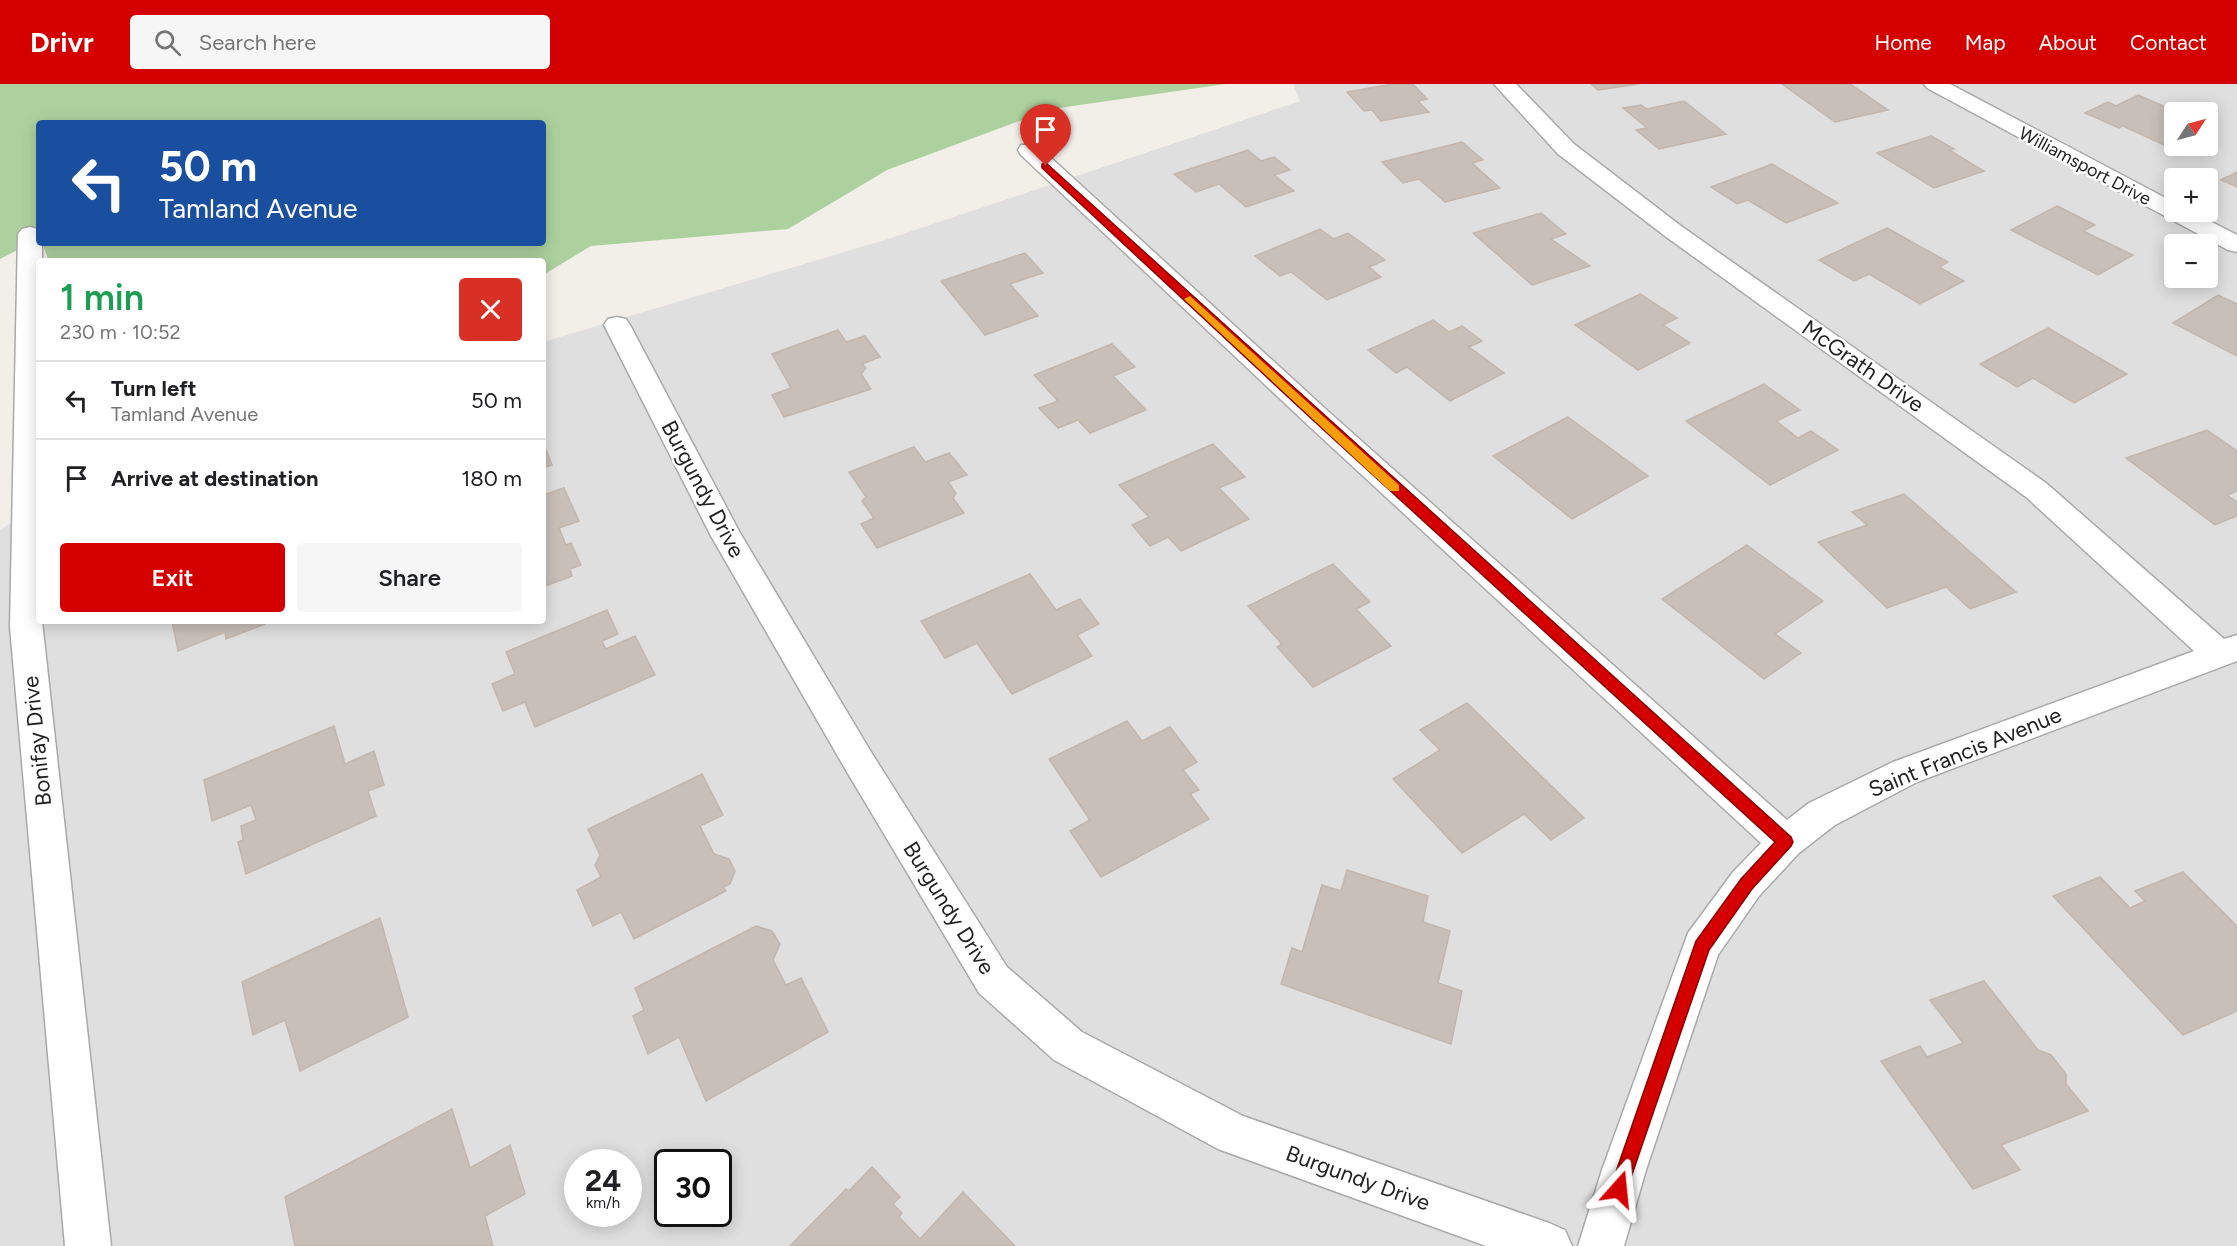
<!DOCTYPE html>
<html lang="en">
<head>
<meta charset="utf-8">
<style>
	body { margin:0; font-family:Figtree,sans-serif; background:#f6f6f6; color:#202124; height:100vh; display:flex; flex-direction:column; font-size:22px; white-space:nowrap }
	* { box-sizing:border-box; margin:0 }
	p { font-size:20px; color:#757577 }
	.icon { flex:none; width:33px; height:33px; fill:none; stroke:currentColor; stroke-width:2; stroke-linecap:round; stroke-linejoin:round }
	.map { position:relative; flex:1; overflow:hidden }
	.panel { position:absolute; left:36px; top:174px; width:510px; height:366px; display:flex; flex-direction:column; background:#fff; border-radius:6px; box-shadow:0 3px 15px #0003 }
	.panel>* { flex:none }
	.guide { position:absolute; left:36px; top:36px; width:510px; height:126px; border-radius:6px; box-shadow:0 3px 15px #0003; background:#1a4fa0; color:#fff; overflow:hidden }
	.needle { width:39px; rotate:54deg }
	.tools { position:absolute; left:2164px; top:18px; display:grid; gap:12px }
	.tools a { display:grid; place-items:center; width:54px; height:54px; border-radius:6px; background:#fff; box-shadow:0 3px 15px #0003; font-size:30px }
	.speed { position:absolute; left:564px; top:1065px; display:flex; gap:12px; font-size:30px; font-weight:700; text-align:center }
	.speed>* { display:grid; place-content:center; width:78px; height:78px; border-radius:50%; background:#fff; box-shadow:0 3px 15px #0003; line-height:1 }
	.speed small { font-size:15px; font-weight:400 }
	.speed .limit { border:3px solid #111; border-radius:9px; background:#fff; color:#111 }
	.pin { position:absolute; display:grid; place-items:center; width:51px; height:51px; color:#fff; margin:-62px -26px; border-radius:50% 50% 50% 0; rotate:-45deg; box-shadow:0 0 6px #0007 }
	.pin .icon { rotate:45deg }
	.me { position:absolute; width:66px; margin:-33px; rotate:18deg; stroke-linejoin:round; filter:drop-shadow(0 0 4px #0008) }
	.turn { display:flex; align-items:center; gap:21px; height:126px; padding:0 24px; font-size:27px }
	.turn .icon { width:78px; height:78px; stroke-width:2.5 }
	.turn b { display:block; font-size:42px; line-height:51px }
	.round { display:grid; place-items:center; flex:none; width:63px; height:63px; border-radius:6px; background:#f6f6f6 }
	.head { display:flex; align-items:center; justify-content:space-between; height:102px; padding:0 24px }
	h1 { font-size:36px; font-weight:600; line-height:45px; color:#1e9e55 }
	.primary-button { display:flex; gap:12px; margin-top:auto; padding:12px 24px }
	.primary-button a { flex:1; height:69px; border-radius:6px; background:#d40000; color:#fff; font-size:24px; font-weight:600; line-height:69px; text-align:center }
	.primary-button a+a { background:#f6f6f6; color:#202124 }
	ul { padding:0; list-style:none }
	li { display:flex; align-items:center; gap:18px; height:78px; padding:0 24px; border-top:2px solid #e0e0e0 }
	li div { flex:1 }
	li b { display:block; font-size:22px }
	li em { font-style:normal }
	header { display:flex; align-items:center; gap:36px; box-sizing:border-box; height:84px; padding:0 30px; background:#d40000; color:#fff }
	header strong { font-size:28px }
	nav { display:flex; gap:33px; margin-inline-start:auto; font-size:21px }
	.search { width:420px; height:54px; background:#f6f6f6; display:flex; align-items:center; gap:15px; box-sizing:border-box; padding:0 21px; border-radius:6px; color:#757577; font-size:22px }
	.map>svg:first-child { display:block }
	.residential { fill:#e0dfdf; fill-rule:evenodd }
	.forest { fill:#add19e }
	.building { fill:#c7bfb8; stroke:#c4b6ab; stroke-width:1.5 }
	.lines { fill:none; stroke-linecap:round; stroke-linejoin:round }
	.minor-casing { stroke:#a9a9a9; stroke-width:3 }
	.minor { fill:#fff; fill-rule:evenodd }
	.route { fill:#d40000; stroke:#8a0000; stroke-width:1.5 }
	.slow { fill:#f59e0b }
	.labels { text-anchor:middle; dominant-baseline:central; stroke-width:5; stroke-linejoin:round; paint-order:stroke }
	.far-street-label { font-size:18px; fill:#222; stroke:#fff }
	.street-label { font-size:22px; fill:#222; stroke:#fff }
</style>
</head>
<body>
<header>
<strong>Drivr</strong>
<div class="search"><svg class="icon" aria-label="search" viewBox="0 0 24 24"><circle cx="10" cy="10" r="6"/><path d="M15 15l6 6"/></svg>Search here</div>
<nav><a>Home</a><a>Map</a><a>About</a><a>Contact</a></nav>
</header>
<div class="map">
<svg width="2237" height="1162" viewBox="0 0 2237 1162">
	<rect width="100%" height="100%" fill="#f2efe9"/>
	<path class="residential" d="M1293,0H2237V1162H0V446L39,420V537H543V258L888,155L1300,17ZM2175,28H2208V62H2175ZM2175,94H2208V128H2175ZM2175,160H2208V194H2175ZM578,1078H628V1130H578ZM668,1078H718V1130H668Z"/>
	<path class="forest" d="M0,0H1226L1052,25L887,86L788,145L591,162L543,191V177H49L42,159H543V39H39V155L0,175Z"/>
	<g class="building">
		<path d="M1393,0H1413L1427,15L1418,17L1429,28L1381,37L1372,26L1364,27L1347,8Z"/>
		<path d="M1591,0H1639L1598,6Z"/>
		<path d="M1782,0H1850L1888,26L1835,38Z"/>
		<path d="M2138,11L2177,28H2175V62H2186L2177,67L2123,42L2119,44L2085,29L2108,18L2116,22Z"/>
		<path d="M1684,17L1726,50L1659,65L1636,46L1647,44L1623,24L1641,21L1647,25Z"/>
		<path d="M1931,52L1954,65L1949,66L1984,87L1934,104L1877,69Z"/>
		<path d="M1462,58L1483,76L1472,79L1500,104L1445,118L1419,95L1403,99L1382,78Z"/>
		<path d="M1248,66L1261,77L1274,73L1290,86L1274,91L1294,107L1246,123L1219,100L1196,108L1174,90Z"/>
		<path d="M1772,80L1838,119L1786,139L1748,116L1737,120L1711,103Z"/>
		<path d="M2237,88V103L2221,96Z"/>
		<path d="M2057,122L2095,141L2083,147L2133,171L2098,191L2011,146Z"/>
		<path d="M1541,129L1566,150L1551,155L1590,182L1532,201L1473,149Z"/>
		<path d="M1887,144L1948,178L1939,183L1964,197L1920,220L1869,190L1854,197L1819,176Z"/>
		<path d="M1320,145L1334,155L1348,149L1385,176L1369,183L1381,193L1327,216L1291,188L1280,192L1255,172Z"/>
		<path d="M1025,169L1043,189L1010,200L1038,232L985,251L941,197Z"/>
		<path d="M1640,210L1677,234L1663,241L1690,259L1638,286L1575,241Z"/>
		<path d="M2218,211L2237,220V272L2173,239Z"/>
		<path d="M1433,236L1449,248L1462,242L1482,257L1469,263L1504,289L1450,317L1407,283L1396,289L1368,266Z"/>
		<path d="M2048,244L2127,290L2074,319L2033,294L2017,303L1980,280Z"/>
		<path d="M838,246L846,258L865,252L880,273L862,280L866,284L861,290L871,305L784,333L772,311L791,304L772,270Z"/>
		<path d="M1112,260L1135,283L1113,292L1146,326L1090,349L1078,336L1058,344L1039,324L1058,317L1034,291Z"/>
		<path d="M1764,300L1800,326L1776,337L1798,354L1811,347L1838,366L1770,401L1686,337Z"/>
		<path d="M1568,333L1648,392L1572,435L1493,372Z"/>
		<path d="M2207,346L2237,367V407L2227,411L2237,418V432L2215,441L2126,374Z"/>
		<path d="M543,358L552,381L543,384Z"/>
		<path d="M1213,360L1245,393L1219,404L1249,435L1181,467L1168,453L1150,462L1132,441L1149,433L1119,401Z"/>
		<path d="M914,363L925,378L949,369L967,391L948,398L956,409L953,414L964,429L877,464L861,440L874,434L862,417L866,413L849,388Z"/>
		<path d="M564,404L579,437L559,444L566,461L571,459L581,481L570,485L572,492L543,503V411Z"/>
		<path d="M1904,410L2016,508L1970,525L1946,503L1887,524L1818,458L1867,441L1852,428Z"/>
		<path d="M1747,461L1823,517L1775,550L1801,569L1764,595L1662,515Z"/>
		<path d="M1333,480L1370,518L1356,525L1391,562L1313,603L1277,563L1282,560L1248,522Z"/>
		<path d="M1030,490L1056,526L1080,515L1099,540L1077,551L1092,572L1012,610L977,559L945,574L921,537Z"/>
		<path d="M607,526L618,550L602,557L606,565L635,552L655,591L535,643L525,618L503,627L492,600L515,590L506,568Z"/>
		<path d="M172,537H264L265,540L226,555L225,548L178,567Z"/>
		<path d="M1467,619L1584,734L1551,756L1524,730L1462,769L1393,695L1440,666L1420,646Z"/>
		<path d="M1127,637L1142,657L1170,643L1197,678L1183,686L1199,706L1190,710L1209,735L1101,793L1070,747L1090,736L1049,675Z"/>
		<path d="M334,642L345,680L374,667L384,701L368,707L376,732L246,790L238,758L243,756L241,742L256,736L251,721L212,737L204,696Z"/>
		<path d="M702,690L723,731L700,742L714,770L729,775L735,787L730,800L723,803L726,807L634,855L621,828L593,842L577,806L601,793L595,781L600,771L588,745Z"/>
		<path d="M1347,786L1428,812L1423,838L1450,847L1438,899L1462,907L1451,960L1281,900L1292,864L1302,868L1322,801L1341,807Z"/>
		<path d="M2183,788L2237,842V927L2183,951L2053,812L2100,793L2130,824L2145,817L2135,807Z"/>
		<path d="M380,834L408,933L300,987L285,936L253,951L242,898Z"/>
		<path d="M756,842L772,847L780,860L773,876L786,901L801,894L828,948L706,1017L679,953L648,970L633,932L644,926L635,904Z"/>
		<path d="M1984,897L2038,966L2051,971L2066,990V1000L2088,1027L2001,1061L2020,1086L1973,1105L1881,977L1920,962L1927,973L1963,959L1930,916Z"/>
		<path d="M452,1025L470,1084L510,1061L525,1110L485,1132L493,1162H295L285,1113Z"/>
		<path d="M872,1083L900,1113L893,1120L902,1129L899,1133L920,1155L963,1108L1015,1162H790L846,1105L849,1107Z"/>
	</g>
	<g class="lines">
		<g class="minor-casing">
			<g id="minor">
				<path d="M1494,0H1516L1574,60L1681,142L2046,399L2224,555L2237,551V577L1917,698L1835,741L1799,769L1759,812L1718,871L1646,1086L1624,1162H1578L1602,1086L1688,849L1733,788L1761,759L1310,343L1021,71L1018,66L1021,61H1037L1330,329L1787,736L1809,719L1893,678L2194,567L2026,413L1665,152L1558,70Z"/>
				<path d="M1924,0H1950L2175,119V128H2192L2237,151V168L2228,166L1927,4Z"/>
				<path d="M30,143L38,145L39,159H42V177H39V537H42L111,1162H65L10,543L18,150L22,145Z"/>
				<path d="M617,233L626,235L630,241L740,449L871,668L1007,883L1082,948L1243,1032L1549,1139L1565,1146L1572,1162H1486L1218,1065L1054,976L979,909L847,688L711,452L604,241L608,235Z"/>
			</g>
		</g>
		<use href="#minor" class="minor"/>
	</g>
	<path class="route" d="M1046,79L1791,753L1793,758L1791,762L1752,805L1709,866L1625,1111L1619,1114L1612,1111L1610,1105L1696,857L1741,795L1775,758L1315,338L1042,84V80Z"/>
	<path class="slow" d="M1190,212L1399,401V407H1390L1186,217L1184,215Z"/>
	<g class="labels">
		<g class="far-street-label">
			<text transform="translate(2085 82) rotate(28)">Williamsport Drive</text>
		</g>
		<g class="street-label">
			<text transform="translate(1863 282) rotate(35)">McGrath Drive</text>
			<text transform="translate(703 405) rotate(62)">Burgundy Drive</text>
			<text transform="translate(37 657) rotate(-96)">Bonifay Drive</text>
			<text transform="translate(1965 668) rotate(-22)">Saint Francis Avenue</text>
			<text transform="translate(949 824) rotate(58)">Burgundy Drive</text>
			<text transform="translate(1358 1094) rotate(20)">Burgundy Drive</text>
		</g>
	</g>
</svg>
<div class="tools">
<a><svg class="needle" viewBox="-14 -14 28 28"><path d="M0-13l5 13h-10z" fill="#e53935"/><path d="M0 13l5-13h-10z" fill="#757577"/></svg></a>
<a>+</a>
<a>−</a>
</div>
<div class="speed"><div>24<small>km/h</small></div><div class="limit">30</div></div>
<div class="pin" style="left:1046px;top:82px;background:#d93025"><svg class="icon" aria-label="arrive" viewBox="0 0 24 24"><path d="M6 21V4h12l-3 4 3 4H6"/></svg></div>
<svg class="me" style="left:1619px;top:1105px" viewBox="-20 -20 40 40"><path d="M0-17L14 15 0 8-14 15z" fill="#d40000" stroke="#fff" stroke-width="4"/></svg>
<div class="guide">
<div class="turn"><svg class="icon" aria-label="left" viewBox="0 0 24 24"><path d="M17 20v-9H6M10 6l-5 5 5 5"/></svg><div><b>50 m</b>Tamland Avenue</div></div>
</div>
<section class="panel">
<div class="head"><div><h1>1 min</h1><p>230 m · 10:52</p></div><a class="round" style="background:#d93025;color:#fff"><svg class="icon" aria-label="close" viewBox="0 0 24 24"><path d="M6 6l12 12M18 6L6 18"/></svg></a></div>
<ul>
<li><svg class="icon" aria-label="left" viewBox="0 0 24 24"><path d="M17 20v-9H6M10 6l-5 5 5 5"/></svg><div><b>Turn left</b><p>Tamland Avenue</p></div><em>50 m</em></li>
<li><svg class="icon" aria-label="arrive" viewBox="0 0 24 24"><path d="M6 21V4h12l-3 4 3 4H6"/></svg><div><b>Arrive at destination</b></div><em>180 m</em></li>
</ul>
<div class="primary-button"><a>Exit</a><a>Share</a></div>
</section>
</div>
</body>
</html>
